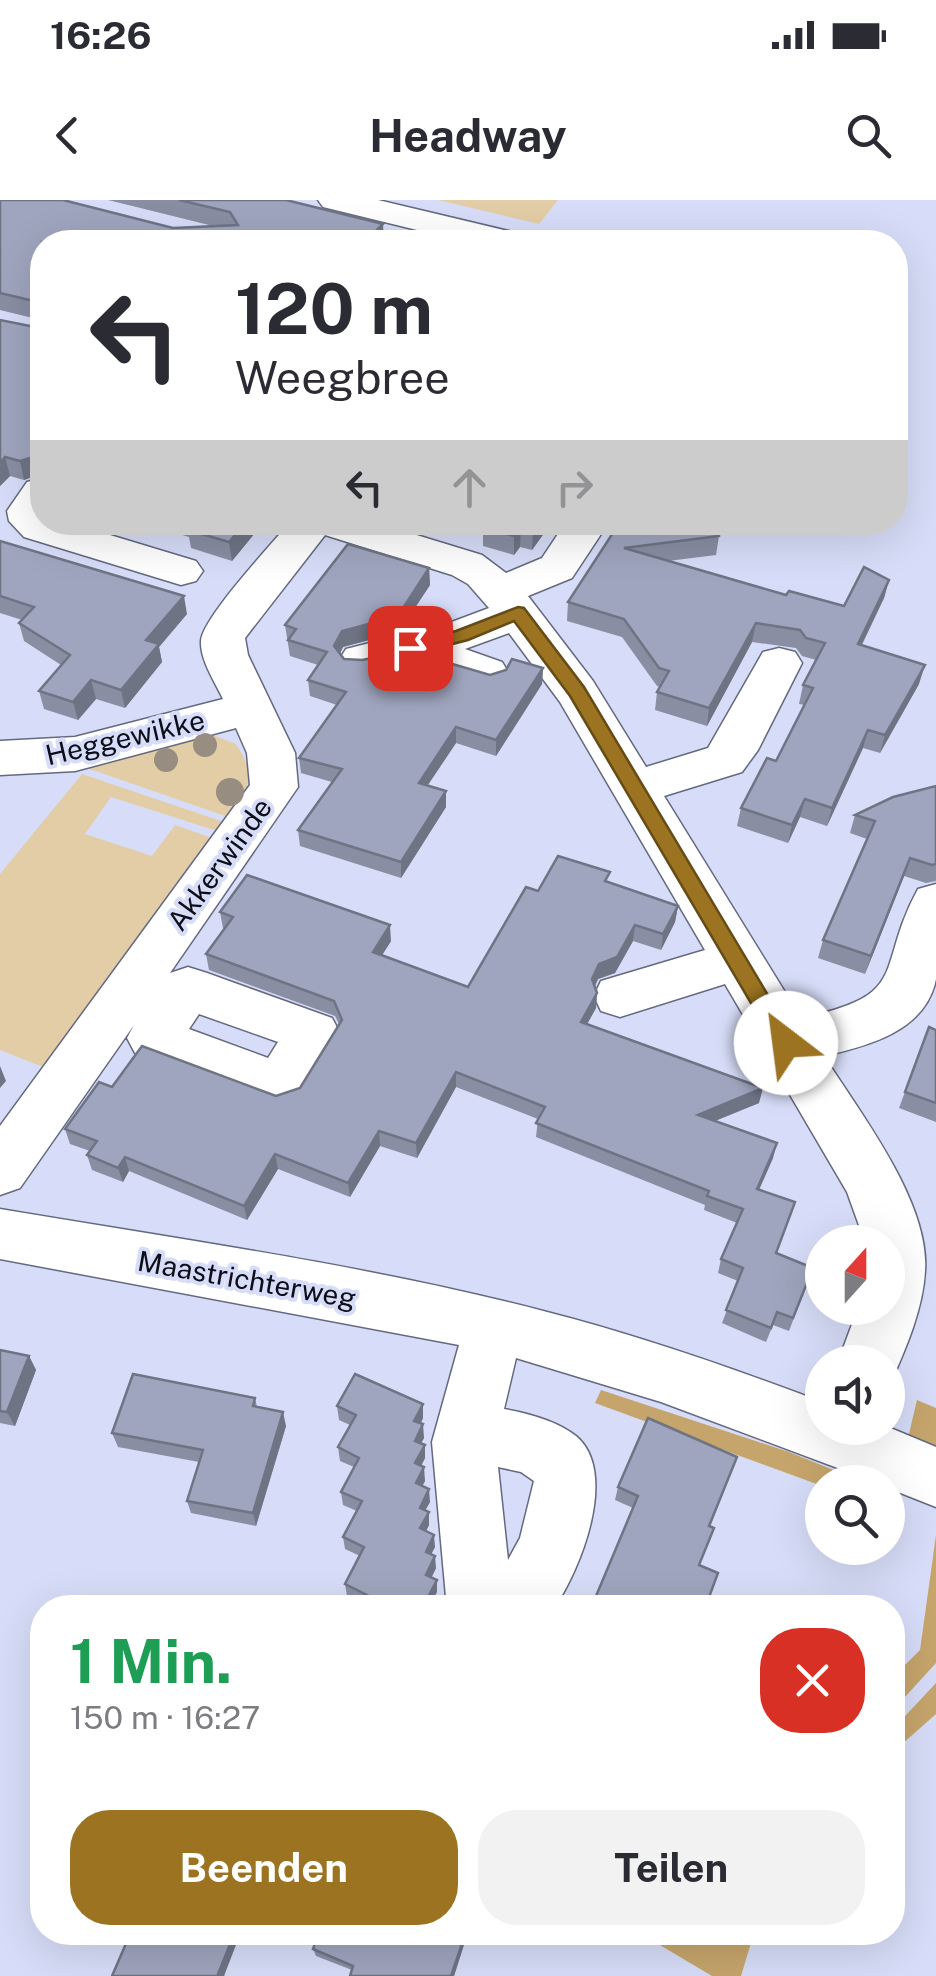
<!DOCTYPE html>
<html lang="de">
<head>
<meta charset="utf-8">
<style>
	body { margin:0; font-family:"Public Sans",sans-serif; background:#f2f2f3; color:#2b2b33; height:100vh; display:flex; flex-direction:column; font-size:38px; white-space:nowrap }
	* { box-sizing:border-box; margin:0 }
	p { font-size:32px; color:#7c7c81 }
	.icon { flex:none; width:55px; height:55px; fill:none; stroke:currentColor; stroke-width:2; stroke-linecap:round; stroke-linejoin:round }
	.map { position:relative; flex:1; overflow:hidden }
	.side { position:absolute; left:30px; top:1395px; width:875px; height:350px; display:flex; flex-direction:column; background:#fff; border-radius:40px; box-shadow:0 10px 40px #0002 }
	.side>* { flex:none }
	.hud { position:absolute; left:30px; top:30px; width:878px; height:305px; border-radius:40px; box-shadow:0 10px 40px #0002; background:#fff; color:#2b2b33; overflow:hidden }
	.needle { width:65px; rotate:21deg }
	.fabs { position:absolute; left:805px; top:1025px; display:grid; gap:20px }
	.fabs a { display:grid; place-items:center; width:100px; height:100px; border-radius:50%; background:#fff; box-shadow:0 10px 40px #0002; font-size:50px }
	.pin { position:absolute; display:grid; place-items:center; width:85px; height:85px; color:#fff; margin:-42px; border-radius:20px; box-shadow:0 5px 15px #0006 }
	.me { position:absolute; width:110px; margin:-55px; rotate:330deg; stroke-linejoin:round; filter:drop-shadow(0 0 8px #0008) }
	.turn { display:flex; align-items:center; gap:35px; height:210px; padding:0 40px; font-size:45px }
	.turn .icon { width:130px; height:130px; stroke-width:2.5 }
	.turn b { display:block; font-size:70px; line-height:85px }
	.lanes { display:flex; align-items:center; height:95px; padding:0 40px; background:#0003; justify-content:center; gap:50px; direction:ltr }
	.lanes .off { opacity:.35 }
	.round { display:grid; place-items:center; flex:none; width:105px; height:105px; border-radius:40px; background:#f2f2f3 }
	.summary { display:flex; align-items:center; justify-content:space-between; height:170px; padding:0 40px }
	h1 { font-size:60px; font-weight:700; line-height:75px; color:#1e9e55 }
	.primary-button { display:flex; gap:20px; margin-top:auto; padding:20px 40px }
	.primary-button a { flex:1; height:115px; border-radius:40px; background:#9c7421; color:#fff; font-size:40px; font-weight:700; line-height:115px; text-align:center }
	.primary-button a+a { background:#f2f2f3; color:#2b2b33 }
	.status { display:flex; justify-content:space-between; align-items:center; height:70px; padding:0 50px; background:#fff; direction:ltr }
	.status svg { height:28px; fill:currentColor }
	header { display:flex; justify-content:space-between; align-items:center; height:130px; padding:0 40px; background:#fff; font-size:45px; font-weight:700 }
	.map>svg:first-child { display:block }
	.green { fill:#e3cda6 }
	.forest { fill:#c6a56c }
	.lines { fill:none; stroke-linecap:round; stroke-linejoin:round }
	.minor-casing { stroke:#646980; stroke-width:3 }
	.minor { fill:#fff; fill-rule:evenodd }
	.tree { fill:#978d80 }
	.wall { fill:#898ea3 }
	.shaded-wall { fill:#6f7485 }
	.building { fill:#9fa5be; stroke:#6f7485; stroke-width:2.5 }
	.route { fill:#9c7421; stroke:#654b15; stroke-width:2.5 }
	.labels { text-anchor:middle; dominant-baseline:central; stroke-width:8; stroke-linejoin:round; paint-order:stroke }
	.street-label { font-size:28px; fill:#0c0e17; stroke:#d7ddf8 }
</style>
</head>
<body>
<div class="status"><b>16:26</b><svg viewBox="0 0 49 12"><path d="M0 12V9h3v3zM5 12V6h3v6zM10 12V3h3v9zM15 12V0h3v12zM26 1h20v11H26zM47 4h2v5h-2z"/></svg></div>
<header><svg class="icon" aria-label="back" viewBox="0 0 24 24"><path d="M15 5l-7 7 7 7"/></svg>Headway<svg class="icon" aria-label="search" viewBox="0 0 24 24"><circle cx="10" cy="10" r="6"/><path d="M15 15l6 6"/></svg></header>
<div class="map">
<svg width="936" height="1776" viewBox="0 0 936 1776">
	<rect width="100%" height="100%" fill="#d7ddf8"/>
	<g class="green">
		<path d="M438,0H558L539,24Z"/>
		<path d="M213,535L236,544C258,578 249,587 228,617L87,568L93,563Z"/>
		<path d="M82,574L224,622L217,631L111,597L85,634L152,656L175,625L212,638L43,867L0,850V674Z"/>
	</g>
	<g class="forest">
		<path d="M601,1190L789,1252L863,1282H822V1286L595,1203Z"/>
		<path d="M917,1200L936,1208V1249L908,1238Z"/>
		<path d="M936,1335V1463L893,1510V1477L920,1450Z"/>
		<path d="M936,1483V1514L893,1552V1529Z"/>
		<path d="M638,1732H754V1733L741,1776H712Z"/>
	</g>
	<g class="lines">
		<g class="minor-casing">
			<g id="minor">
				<path d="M318,0H378L521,34L526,42H466L323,7Z"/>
				<path d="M42,278V322H67L196,361L203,371L196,381L181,385L24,337L9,321L7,311L27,282Z"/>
				<path d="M290,322H374L482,355L506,373L542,358L566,322H609L572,378L528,396L593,481L646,567L708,548L763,452L779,448L795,452L802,463L758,550L742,572L664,596L801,818C913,795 874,770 918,689L936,684C936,714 936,750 936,779C926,831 868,846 824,856C860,913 930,1002 925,1071C923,1109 906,1148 891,1182L888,1183V1162H838L858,1108H888V1042H865L847,992L725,784L620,817L601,811L594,796L601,781L705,750L560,502L509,433L465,449L502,462L509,473L502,484C467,494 442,462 409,463C386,464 370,477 346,471L339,460L346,449L449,423L489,408L468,384L452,375L325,335L245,438L248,455L295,553L298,587L170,773L188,767L207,773L332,818L340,833L299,901L280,907L135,853L127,838L134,825L20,988L0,995V926L250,585L247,553L236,528L75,571L0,575V541L75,537L223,499C215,482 200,460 201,441C202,418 272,344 290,322ZM199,814L278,842L268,858L189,829Z"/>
				<path d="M0,1009C183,1040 368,1065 547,1112C641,1136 732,1168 822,1202V1228L888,1227L936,1247V1307L888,1288V1282H875L661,1202L516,1158L504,1209C527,1213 557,1221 576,1236C619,1272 581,1369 554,1408H447L432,1242L459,1145L0,1059ZM498,1267L521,1272L534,1281L520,1338L508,1360Z"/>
			</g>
		</g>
		<use href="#minor" class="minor"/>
	</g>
	<g class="tree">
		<circle cx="205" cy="545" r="12"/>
		<circle cx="166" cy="560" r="12"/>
		<circle cx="230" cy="592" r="14"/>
	</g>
	<g class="wall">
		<path d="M0,0L173,28L213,26L108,0H286L384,42H42V276L41,274L24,280L10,276L0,286V120L40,128L41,120L0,110Z"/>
		<path d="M140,322H264L232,361L191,348L189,337Z"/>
		<path d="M552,322L532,350L520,347L514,355L483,346V327Z"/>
		<path d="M620,322L719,336L716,355L668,361L786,395L844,406L889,380L884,398L862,445L919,484L880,553L863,548L827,626L800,617L788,643L737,626L741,608L776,561L805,505L799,504L803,485L816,460L802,456L796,448L752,442L707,526L655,510L657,492L660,487L657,486L622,437L567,421L568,402Z"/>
		<path d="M0,341L187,414L159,447L162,462L125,508L96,499L78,520L44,509L39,491L61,465L24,441L19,423L22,420L0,413Z"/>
		<path d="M429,368L430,385L399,432L343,447L340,453L344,459L490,475L543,468L542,484L496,556L456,543L428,585L446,607L401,678L300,646L298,630L332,582L301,573L299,558L337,505L310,496L308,480L318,465L290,456L285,425Z"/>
		<path d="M936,586V681L926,683L904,676L865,774L818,758L823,740L867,639L850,633L855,615Z"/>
		<path d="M609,683L678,706L675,722L661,750L633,741L615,773L598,779L595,786L597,793L596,808L587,824L759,903L715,921L773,958L759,990L795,1002L776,1054L813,1068L789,1131L773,1125L766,1142L722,1123L738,1081L718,1073L721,1059L737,1023L704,1010L705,1005L536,937L538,919L456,887L417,958L380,946L350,997L278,969L247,1020L129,971L123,982L92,970L87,955L90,951L70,944L65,929L112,887L276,896L300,888L339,824L335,816L209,770L206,754L225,729L223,728L220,712L391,741L382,755L468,787L538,691Z"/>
		<path d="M929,827L936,830V922L899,908Z"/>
		<path d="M0,1150L29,1156L36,1170L15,1226L0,1223Z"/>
		<path d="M255,1198L257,1207L286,1226L256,1326L191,1313L187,1301L199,1262L118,1247L112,1233Z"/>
		<path d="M423,1204V1218L421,1223L424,1238L421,1243L425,1258L421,1266L425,1281L422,1286L430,1302L425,1310L429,1312V1325L426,1331L435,1347L431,1354L436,1368L431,1378L437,1380V1392L363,1404L347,1396L345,1384L360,1356L345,1349L343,1337L357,1311L343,1305L341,1292L354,1267L340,1261L338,1247L350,1225L339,1220L337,1206Z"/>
		<path d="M737,1257L710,1327L700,1365L705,1408H591L633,1308L615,1300L618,1287Z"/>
		<path d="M319,1732H468L454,1776H350L352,1770L316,1756L313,1749Z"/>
	</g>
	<g class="shaded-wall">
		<path d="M383,24L384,42H365Z"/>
		<path d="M37,256L41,274L24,280L20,261Z"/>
		<path d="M5,257L10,276L0,286V263Z"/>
		<path d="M246,322H264L232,361L229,342Z"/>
		<path d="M539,322H552L532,350L533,332Z"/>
		<path d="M521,328L520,347L514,355V336Z"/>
		<path d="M429,368L430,385L399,432L343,447L336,462L334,446L342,431Z"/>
		<path d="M889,380L884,398L853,462L858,444Z"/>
		<path d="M184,396L187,414L159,447L162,462L125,508L121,490L146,440Z"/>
		<path d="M756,423L752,442L707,526L709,508Z"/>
		<path d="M925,465L919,484L880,553L885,535Z"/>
		<path d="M543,468L542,484L496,556V540Z"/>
		<path d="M91,480L96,499L78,520L73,502Z"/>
		<path d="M456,527V543L419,598V583Z"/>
		<path d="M868,530L863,548L827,626L832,608Z"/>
		<path d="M446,591V607L401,678V662Z"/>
		<path d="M805,599L800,617L788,643L792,625Z"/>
		<path d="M910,658L904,676L865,774L871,756Z"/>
		<path d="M678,706L675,722L661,750L663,734Z"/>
		<path d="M390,725L391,741L374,768L373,752Z"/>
		<path d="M635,725L633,741L615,773L598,779L591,794L592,779L599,764Z"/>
		<path d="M597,793L596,808L580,837L581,822Z"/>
		<path d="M0,866L6,881L0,888Z"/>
		<path d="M456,872V887L417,958L416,943Z"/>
		<path d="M763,888L759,903L695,929L698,915Z"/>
		<path d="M379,931L380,946L350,997L348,983Z"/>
		<path d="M777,943L773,958L753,1003L757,989Z"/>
		<path d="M275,954L278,969L247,1020L244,1006Z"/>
		<path d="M125,957L129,971L123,982L118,968Z"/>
		<path d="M29,1156L36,1170L15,1226L7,1212Z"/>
		<path d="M423,1204V1218L415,1234L414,1221Z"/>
		<path d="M283,1212L286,1226L256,1326L253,1313Z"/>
		<path d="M423,1224L424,1238L415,1254V1241Z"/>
		<path d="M425,1245V1258L416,1276L415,1263Z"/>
		<path d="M424,1267L425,1281L417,1296L416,1283Z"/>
		<path d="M429,1289L430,1302L420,1320V1308Z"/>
		<path d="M429,1312V1325L421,1341L420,1328Z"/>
		<path d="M434,1335L435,1347L426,1364V1352Z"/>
		<path d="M435,1356L436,1368L427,1387L426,1375Z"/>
		<path d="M437,1380V1392L429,1408L427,1399Z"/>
		<path d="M235,1732H241L224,1776L218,1774Z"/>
		<path d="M466,1732H468L454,1776H451Z"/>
	</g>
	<g class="building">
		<path d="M0,0H63L173,28L238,25L230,12L179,0H286L383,24L365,42H42V268L41,260L37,256L20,261L5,257L0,263V120L40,128L42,103L0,93Z"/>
		<path d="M193,322H246L229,342L188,330Z"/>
		<path d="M486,322H539L533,332L521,328L514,336L483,327Z"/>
		<path d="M620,322H718L719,336L624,348L786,395L789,391L844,406L864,367L889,380L858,444L925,465L885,535L868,530L832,608L805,599L792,625L741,608L767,558L776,561L813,488L803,485L825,443L806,438L800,430L756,423L709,508L657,492L669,471L659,468L624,419L568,402Z"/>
		<path d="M0,341L184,396L146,440L159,444L121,490L91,480L73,502L39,491L70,455L19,423L34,407L0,396Z"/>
		<path d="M348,344L429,368L398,416L342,431L334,446L344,459L362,460L408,451L490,475L506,470L512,459L543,468L496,540L456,527L419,583L446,591L401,662L298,630L342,569L299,558L346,492L308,480L327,452L288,440L296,429L285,425Z"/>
		<path d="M936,586V664L932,665L910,658L871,756L823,740L875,621L855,615L893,597Z"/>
		<path d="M558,656L610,672L605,681L678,706L663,734L635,725L617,757L599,764L592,779L597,793L581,822L763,888L698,915L777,943L757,989L795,1002L776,1053L813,1068L793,1118L777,1112L771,1128L726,1110L743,1068L721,1059L743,1009L707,996L709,991L536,923L545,907L456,872L416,943L379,931L348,983L275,954L244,1006L125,957L118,968L87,955L97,941L65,929L99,882L112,887L142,846L276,896L300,888L342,820L334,801L206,754L233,717L220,712L247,675L390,725L373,752L468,787L526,687L538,691Z"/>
		<path d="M929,827L936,830V903L905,892Z"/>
		<path d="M0,1150L29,1156L7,1212L0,1211Z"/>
		<path d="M133,1174L255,1198L253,1206L283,1212L253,1313L187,1301L203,1250L112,1233Z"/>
		<path d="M355,1174L423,1204L414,1221L423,1224L415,1241L425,1245L415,1263L424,1267L416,1283L429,1289L420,1308L429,1312L420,1328L434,1335L426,1352L435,1356L426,1375L437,1380L427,1399L437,1404L435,1408H361L367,1395L345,1384L364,1347L343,1337L362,1301L341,1292L359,1258L338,1247L356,1215L337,1206Z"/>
		<path d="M648,1218L737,1257L709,1326L714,1328L699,1365L718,1373L705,1408H697L685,1403L683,1408H591L638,1296L618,1287Z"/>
		<path d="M131,1732H235L218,1774L224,1776H112Z"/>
		<path d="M319,1732H466L451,1776H350L353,1766L313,1749Z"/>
	</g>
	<path class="route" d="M518,407L524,408L584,487L793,837L797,843L793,849H778L570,496L514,421L468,440L410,455L401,448L403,444L456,431Z"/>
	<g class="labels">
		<g class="street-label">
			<text transform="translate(125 537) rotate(-13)">Heggewikke</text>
			<text transform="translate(219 664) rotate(-54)">Akkerwinde</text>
			<text transform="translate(247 1079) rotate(10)">Maastrichterweg</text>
		</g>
	</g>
</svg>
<div class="fabs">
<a><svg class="needle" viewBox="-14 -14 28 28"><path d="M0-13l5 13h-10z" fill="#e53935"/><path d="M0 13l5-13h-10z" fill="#7c7c81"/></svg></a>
<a><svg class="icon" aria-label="sound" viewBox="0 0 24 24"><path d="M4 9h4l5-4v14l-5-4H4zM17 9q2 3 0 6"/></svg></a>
<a><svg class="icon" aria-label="search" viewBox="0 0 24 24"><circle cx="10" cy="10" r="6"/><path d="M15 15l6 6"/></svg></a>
</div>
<div class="pin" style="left:410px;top:448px;background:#d93025"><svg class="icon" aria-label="arrive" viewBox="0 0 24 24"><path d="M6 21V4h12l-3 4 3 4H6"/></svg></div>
<svg class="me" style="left:786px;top:843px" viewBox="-20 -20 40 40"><circle r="19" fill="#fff"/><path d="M0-13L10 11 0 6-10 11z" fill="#9c7421"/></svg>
<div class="hud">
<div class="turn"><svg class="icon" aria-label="left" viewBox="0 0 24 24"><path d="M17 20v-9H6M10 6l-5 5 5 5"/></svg><div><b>120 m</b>Weegbree</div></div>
<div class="lanes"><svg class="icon" aria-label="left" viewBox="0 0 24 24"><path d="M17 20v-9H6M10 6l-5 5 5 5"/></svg><svg class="icon off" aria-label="ahead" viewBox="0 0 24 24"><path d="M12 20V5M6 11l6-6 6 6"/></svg><svg class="icon off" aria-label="right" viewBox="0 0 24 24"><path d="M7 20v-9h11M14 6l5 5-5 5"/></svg></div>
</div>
<section class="side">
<div class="summary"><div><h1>1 Min.</h1><p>150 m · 16:27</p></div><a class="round" style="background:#d93025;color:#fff"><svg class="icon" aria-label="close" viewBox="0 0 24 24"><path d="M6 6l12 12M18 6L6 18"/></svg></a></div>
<div class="primary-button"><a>Beenden</a><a>Teilen</a></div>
</section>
</div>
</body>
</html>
